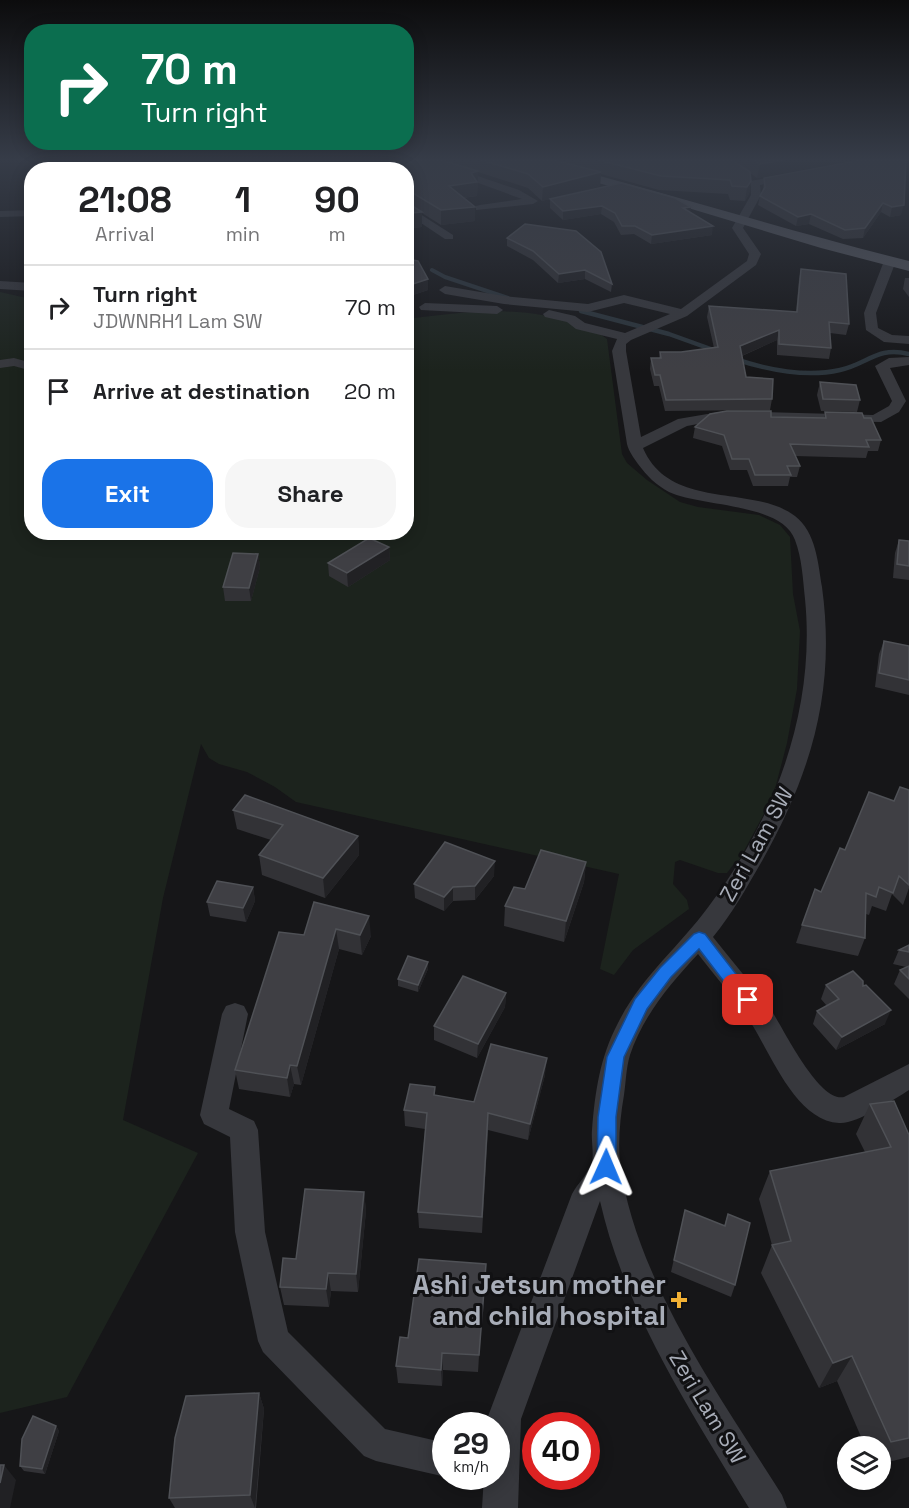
<!DOCTYPE html>
<html lang="en">
<head>
<meta charset="utf-8">
<style>
	body { margin:0; font-family:"Space Grotesk",sans-serif; background:#f6f6f6; color:#202124; height:100vh; display:flex; flex-direction:column; font-size:22px; white-space:nowrap }
	* { box-sizing:border-box; margin:0 }
	p { font-size:20px; color:#757577 }
	.icon { flex:none; width:33px; height:33px; fill:none; stroke:currentColor; stroke-width:2; stroke-linecap:round; stroke-linejoin:round }
	.map { position:relative; flex:1; overflow:hidden }
	.sheet { position:absolute; left:24px; top:162px; width:390px; height:378px; display:flex; flex-direction:column; background:#fff; border-radius:24px; box-shadow:0 3px 15px #0003 }
	.sheet>* { flex:none }
	.banner { position:absolute; left:24px; top:24px; width:390px; height:126px; border-radius:24px; box-shadow:0 3px 15px #0003; background:#0b6e4f; color:#fff; overflow:hidden }
	.fabs { position:absolute; left:837px; top:1436px; display:grid; gap:12px }
	.fabs a { display:grid; place-items:center; width:54px; height:54px; border-radius:50%; background:#fff; box-shadow:0 3px 15px #0003; font-size:30px }
	.speed { position:absolute; left:432px; top:1412px; display:flex; gap:12px; font-size:30px; font-weight:700; text-align:center }
	.speed>* { display:grid; place-content:center; width:78px; height:78px; border-radius:50%; background:#fff; box-shadow:0 3px 15px #0003; line-height:1 }
	.speed small { font-size:15px; font-weight:400 }
	.speed .limit { border:9px solid #d22; background:#fff; color:#111 }
	.pin { position:absolute; display:grid; place-items:center; width:51px; height:51px; color:#fff; margin:-26px; border-radius:12px; box-shadow:0 3px 9px #0006 }
	.me { position:absolute; width:66px; margin:-33px; rotate:1deg; stroke-linejoin:round; filter:drop-shadow(0 0 4px #0008) }
	.turn { display:flex; align-items:center; gap:21px; height:126px; padding:0 18px; font-size:27px }
	.turn .icon { width:78px; height:78px; stroke-width:2.5 }
	.turn b { display:block; font-size:42px; line-height:51px }
	.eta { display:flex; justify-content:space-evenly; align-items:center; height:102px; text-align:center }
	.eta b { font-size:36px; font-weight:600; line-height:42px }
	.action { display:flex; gap:12px; margin-top:auto; padding:12px 18px }
	.action a { flex:1; height:69px; border-radius:24px; background:#1a73e8; color:#fff; font-size:24px; font-weight:600; line-height:69px; text-align:center }
	.action a+a { background:#f6f6f6; color:#202124 }
	ul { padding:0; list-style:none }
	li { display:flex; align-items:center; gap:18px; height:84px; padding:0 18px; border-top:2px solid #e0e0e0 }
	li div { flex:1 }
	li b { display:block; font-size:22px }
	li em { font-style:normal }
	.map>svg:first-child { display:block }
	.green { fill:#1c231d }
	.lines { fill:none; stroke-linecap:round; stroke-linejoin:round }
	.stream-far1 { stroke:#2c353c; stroke-width:4 }
	.stream { stroke:#2c353c; stroke-width:4.5 }
	.minor { fill:#37383d; fill-rule:evenodd }
	.major { fill:#53555c; fill-rule:evenodd }
	.wall { fill:#323236 }
	.shaded-wall { fill:#212124 }
	.building { fill:#3f3f44; stroke:#4f5156; stroke-width:1.5 }
	.route { fill:#1a73e8; stroke:#114b97; stroke-width:1.5 }
	.poi-dot { fill:#f2b134; stroke:#111113; stroke-width:2 }
	.labels { text-anchor:middle; dominant-baseline:central; stroke-width:6; stroke-linejoin:round; paint-order:stroke }
	.street-label { font-size:22px; fill:#a8adb8; stroke:#111113 }
	.near-poi-label { font-size:27px; font-weight:bold; fill:#a8adb8; stroke:#111113; text-anchor:end }
</style>
</head>
<body>
<div class="map">
<svg width="909" height="1508" viewBox="0 0 909 1508">
	<rect width="100%" height="100%" fill="#161618"/>
	<g class="green">
		<path d="M96,160H245L243,168L238,170H103Z"/>
		<path d="M0,292L31,299L32,532H406L407,319C465,312 526,303 582,327C591,330 600,333 607,339L622,454L627,463L647,480L680,502L698,507L759,515L780,525L790,537L793,594L800,631L797,689L787,743L776,785L766,810L737,864L733,865L727,873H718L680,860L675,862L673,884L687,900L689,909L633,950L614,975L600,969L619,874L296,802L275,787L247,772L219,764L209,758L201,744L163,898L123,1120L198,1153L67,1397L0,1413Z"/>
	</g>
	<g class="lines">
		<path class="stream-far1" d="M432,270L445,277L508,298"/>
		<g class="stream">
			<path d="M581,311L669,334L719,352"/>
			<path d="M735,359C768,370 805,378 840,370C868,364 877,346 909,354"/>
		</g>
		<g class="minor">
			<path d="M138,160H148L139,170H128Z"/>
			<path d="M211,160H221L213,170H202Z"/>
			<path d="M448,168H454L519,190L538,201L533,204L476,210V206L480,205L522,199L448,172Z"/>
			<path d="M791,173L796,176L795,178L760,185L761,195L743,228L761,254L756,265L687,316L631,340L626,344V351L641,437L678,419L725,411L873,415L889,406L892,401L875,366L889,358L909,357V365L890,368L906,401L899,412L881,422L725,419L687,426L643,448C670,511 752,484 795,516C816,532 818,563 822,587C836,689 812,772 762,861C747,887 732,914 713,937C731,960 750,982 768,1005C782,1025 818,1103 844,1097L909,1064V1090C895,1099 855,1125 839,1123C796,1121 771,1054 751,1023C735,999 716,977 698,954C670,984 643,1016 630,1055C626,1068 626,1082 624,1095C620,1118 618,1141 620,1163C635,1279 721,1398 782,1495L787,1508H749C691,1411 625,1312 600,1201L521,1419L518,1508H482L484,1476H496V1425H487V1419L572,1194C577,1184 589,1173 592,1163C594,1153 591,1140 592,1130C595,1092 600,1057 618,1023C641,977 679,947 709,906C775,818 816,710 805,599C803,580 802,558 795,540C782,503 702,507 669,492C656,485 647,476 638,464C634,458 629,452 627,444L612,351L617,339L576,329L567,322L545,317L543,314L549,310L575,316L585,323L625,333L670,314L624,303L588,312L504,304L445,294L439,290L445,286L504,296L588,304L624,295L681,309L747,261L749,254L732,228L751,195V181Z"/>
			<path d="M406,205L453,235V239H445L406,213Z"/>
			<path d="M32,210V216L0,217V211Z"/>
			<path d="M890,258L896,261L876,313L878,328L892,335L909,336V344L884,342L866,330L864,313L884,261Z"/>
			<path d="M0,281L32,283V291L0,289Z"/>
			<path d="M425,303L497,306L503,310L497,314L421,310L419,307Z"/>
			<path d="M14,358L32,363V371L14,366L0,368V360Z"/>
			<path d="M235,1003L244,1006L248,1014L229,1109L254,1121L258,1130L265,1232L288,1332L385,1429L446,1443V1476H449L446,1477L376,1461L364,1456L263,1352L258,1341L235,1232L230,1137L204,1124L200,1115L222,1014L226,1006Z"/>
		</g>
		<path class="major" d="M520,160H540C664,192 785,230 909,261V271L821,248L655,198L522,163Z"/>
	</g>
	<g class="wall">
		<path d="M292,160H852L757,178L750,173L751,181L749,194L745,201L730,200L728,194L659,190L601,174L600,186L542,201L528,188L478,172L477,196L463,198L475,207V221L441,225L422,213V227L413,228L406,223V170Z"/>
		<path d="M861,160L901,215L890,217L881,212L863,238L843,239L809,224L796,226L758,205L760,196L763,190L764,178Z"/>
		<path d="M550,199L690,212L712,235L651,244L634,234L621,235L614,222L601,214L563,220L550,208Z"/>
		<path d="M525,224L612,284L611,292L585,279L558,283L533,260L507,246V238Z"/>
		<path d="M406,259L428,290L413,295L406,296Z"/>
		<path d="M801,269L849,324L846,335L830,333L831,348L829,359L777,355V340L742,356L746,377L772,399L770,410L665,411L659,386H654L650,369L651,358H659L660,352H681L714,348L707,317L709,306L796,312L799,279Z"/>
		<path d="M905,278H909V297L903,289Z"/>
		<path d="M820,382L860,400L857,412L821,411L817,395Z"/>
		<path d="M825,412L864,418L881,440L878,451H868L866,458L795,456L800,466L797,477H790L788,486H753L747,470H730L722,446L693,438L695,427L771,417L824,418Z"/>
		<path d="M899,540L909,541V580L893,578L895,553Z"/>
		<path d="M389,547L390,560L348,587L329,576L328,563Z"/>
		<path d="M258,554L260,567L251,601H225L223,587Z"/>
		<path d="M884,641L909,646V695L875,687L879,654Z"/>
		<path d="M909,790V888L903,905L892,894L886,911L872,906L869,915L866,914L865,938L858,956L796,943L802,925L845,850L894,801Z"/>
		<path d="M233,810L358,836L359,855L325,898L262,875L259,855L271,840L237,829Z"/>
		<path d="M586,862L584,882L564,942L504,926L505,906L525,889Z"/>
		<path d="M494,876L475,900L453,901L444,911L415,898L414,884Z"/>
		<path d="M253,887L255,901L246,922L210,916L207,902Z"/>
		<path d="M314,902L371,936L362,955L339,949L301,1085L294,1084L290,1097L239,1089L235,1070L304,935Z"/>
		<path d="M909,945V999L894,984L900,970L906,967L893,964L899,950Z"/>
		<path d="M428,962V969L418,992L398,986V979Z"/>
		<path d="M826,985L863,986L885,1024L836,1050L813,1024L817,1011L827,1006L821,999Z"/>
		<path d="M506,993L505,1007L477,1058L434,1040V1026Z"/>
		<path d="M545,1075L528,1140L488,1130L482,1233L419,1228L418,1212L425,1129L405,1126L404,1110L435,1095L474,1102Z"/>
		<path d="M870,1104L909,1135V1457L880,1464V1446H865L837,1381L819,1388L761,1273L772,1245L759,1199L770,1171L865,1152L856,1134Z"/>
		<path d="M364,1192L366,1211L358,1292L331,1291L329,1307L284,1305L280,1287L296,1259Z"/>
		<path d="M685,1210L724,1226L728,1214L735,1285L731,1297L671,1272Z"/>
		<path d="M486,1264L478,1372L443,1370L442,1386L398,1383L396,1366L408,1338Z"/>
		<path d="M259,1393L264,1409L256,1508H175L169,1498Z"/>
		<path d="M56,1426L59,1431L45,1474L24,1471L20,1466Z"/>
	</g>
	<g class="shaded-wall">
		<path d="M402,160H417L404,170Z"/>
		<path d="M783,160H852L757,178L760,164Z"/>
		<path d="M478,171L477,196L449,199V186L471,173Z"/>
		<path d="M601,172L600,186L542,201L543,187Z"/>
		<path d="M751,181L749,194L745,201L747,187Z"/>
		<path d="M883,203L881,212L863,238L865,228Z"/>
		<path d="M904,205L901,215L890,217L892,207Z"/>
		<path d="M602,206L601,214L563,220V211Z"/>
		<path d="M475,207V221L441,225V210Z"/>
		<path d="M691,207L690,215L683,208Z"/>
		<path d="M422,212V227L413,228L412,213Z"/>
		<path d="M811,214L809,224L796,226L798,217Z"/>
		<path d="M713,226L712,235L651,244L652,235Z"/>
		<path d="M585,270V279L558,283L559,274Z"/>
		<path d="M428,279V290L413,295V284Z"/>
		<path d="M779,330L777,340L739,357L740,346Z"/>
		<path d="M389,547L390,560L348,587L347,573Z"/>
		<path d="M258,554L260,567L251,601L249,588Z"/>
		<path d="M358,836L359,855L325,898L323,878Z"/>
		<path d="M495,861L494,876L475,900V886Z"/>
		<path d="M586,862L584,882L564,942L566,921Z"/>
		<path d="M253,887L255,901L246,922L243,908Z"/>
		<path d="M453,887V901L444,911V897Z"/>
		<path d="M369,916L371,936L362,955L360,935Z"/>
		<path d="M336,929L339,949L301,1085L297,1066Z"/>
		<path d="M428,962V969L418,992V985Z"/>
		<path d="M506,993L505,1007L477,1058L478,1044Z"/>
		<path d="M891,1010L885,1024L836,1050L842,1037Z"/>
		<path d="M547,1058L545,1075L528,1140L530,1124Z"/>
		<path d="M290,1065L294,1084L290,1097L287,1078Z"/>
		<path d="M364,1192L366,1211L358,1292L356,1274Z"/>
		<path d="M486,1264L485,1282L478,1372L479,1355Z"/>
		<path d="M328,1273L331,1291L329,1307L326,1289Z"/>
		<path d="M442,1353L443,1370L442,1386L441,1370Z"/>
		<path d="M852,1356L837,1381L819,1388L833,1363Z"/>
		<path d="M259,1393L264,1409L255,1508L250,1495Z"/>
		<path d="M56,1426L59,1431L45,1474L42,1469Z"/>
		<path d="M4,1465L16,1480L10,1508H0V1483Z"/>
	</g>
	<g class="building">
		<path d="M292,160H403L405,165L415,160H441L478,171L471,173L477,182L449,186L475,207L441,210L406,189V170H290Z"/>
		<path d="M481,160H553L601,172L543,187L528,174Z"/>
		<path d="M598,160H732L750,172L751,181L747,187L732,186L730,180L661,176Z"/>
		<path d="M753,160H783L760,164Z"/>
		<path d="M861,160H906L904,205L892,207L883,203L865,228L845,230L811,214L798,217L760,196L765,187L764,178Z"/>
		<path d="M621,183L675,198L691,207L683,208L713,226L652,235L635,226H622L615,213L602,206L563,211L550,199Z"/>
		<path d="M406,202L422,212L412,213L406,209Z"/>
		<path d="M525,224L576,231L601,252L612,284L585,270L559,274L533,251L507,238Z"/>
		<path d="M406,259L418,261L428,279L413,284H406Z"/>
		<path d="M801,269L846,274L849,324L829,322L831,348L779,344V330L740,346L746,377L773,379L772,399L666,400L660,375H655L651,358H661L660,352H681L718,347L709,306L797,312Z"/>
		<path d="M820,382L856,385L860,400L823,399Z"/>
		<path d="M727,411H771V417L826,418L825,412L862,413L864,418H871L881,440H866L869,447L790,444L800,466H787L791,475H755L749,459H732L724,435L695,427L710,414Z"/>
		<path d="M369,538L389,547L347,573L328,563Z"/>
		<path d="M899,540L909,541V566L897,564Z"/>
		<path d="M233,553L258,554L249,588L223,587Z"/>
		<path d="M884,641L909,646V680L879,673Z"/>
		<path d="M900,787L909,790V885L899,876L893,893L879,887L876,897L866,893L865,938L802,925L815,889L821,892L840,848L845,850L869,792L894,801Z"/>
		<path d="M245,795L358,836L323,878L259,855L283,825L233,810Z"/>
		<path d="M445,842L495,861L475,886L453,887L444,897L414,884Z"/>
		<path d="M541,850L586,862L566,921L505,906L514,887L525,889Z"/>
		<path d="M217,881L253,887L243,908L207,902Z"/>
		<path d="M314,902L369,916L360,935L336,929L297,1066L290,1065L287,1078L235,1070L279,932L304,935Z"/>
		<path d="M909,945V952L899,950Z"/>
		<path d="M408,956L428,962L418,985L398,979Z"/>
		<path d="M909,966V979L900,970Z"/>
		<path d="M853,971L863,981V986L866,985L891,1010L842,1037L817,1011L839,999L826,985Z"/>
		<path d="M463,976L506,993L478,1044L434,1026Z"/>
		<path d="M491,1044L547,1058L530,1124L488,1113L482,1217L418,1212L427,1113L404,1110L410,1084L435,1087L434,1095L474,1102Z"/>
		<path d="M894,1101L909,1135V1438L891,1442L852,1356L833,1363L772,1245L791,1241L770,1171L891,1147L870,1104Z"/>
		<path d="M305,1189L364,1192L356,1274L328,1273L326,1289L280,1287L283,1258L296,1259Z"/>
		<path d="M685,1210L725,1226L728,1214L750,1223L735,1285L674,1260Z"/>
		<path d="M419,1259L486,1264L479,1355L442,1353L441,1370L396,1366L400,1337L408,1338Z"/>
		<path d="M259,1393L250,1495L169,1498L175,1438L186,1396Z"/>
		<path d="M33,1416L56,1426L42,1469L20,1466L22,1439Z"/>
		<path d="M0,1465H4L0,1483Z"/>
	</g>
	<linearGradient id="sky" x2="0" y2="1"><stop stop-color="#0c0c0d"/><stop offset="0.43" stop-color="#363c48"/><stop offset="1" stop-color="#363c48" stop-opacity="0"/></linearGradient>
	<rect width="909" height="371" fill="url(#sky)"/>
	<path class="route" d="M699,932L705,934L756,1000L754,1005L748,1007L742,1005L699,949L671,977L647,1009L624,1057L616,1117V1167L613,1173L606,1176L600,1173L597,1167L598,1117L607,1057L635,999L660,968L694,934Z"/>
	<path class="poi-dot" d="M676 1291h6v6h6v6h-6v6h-6v-6h-6v-6h6z"/>
	<g class="labels">
		<g class="street-label">
			<text transform="translate(756 844) rotate(-61)">Zeri Lam SW</text>
			<text transform="translate(708 1407) rotate(59)">Zeri Lam SW</text>
		</g>
		<g class="near-poi-label">
			<text x="666" y="1284">Ashi Jetsun mother<tspan x="666" dy="31">and child hospital</tspan></text>
		</g>
	</g>
</svg>
<div class="fabs">
<a><svg class="icon" aria-label="layers" viewBox="0 0 24 24"><path d="M12 4l9 5-9 5-9-5zM3 14l9 5 9-5"/></svg></a>
</div>
<div class="speed"><div>29<small>km/h</small></div><div class="limit">40</div></div>
<div class="pin" style="left:748px;top:1000px;background:#d93025"><svg class="icon" aria-label="arrive" viewBox="0 0 24 24"><path d="M6 21V4h12l-3 4 3 4H6"/></svg></div>
<svg class="me" style="left:606px;top:1167px" viewBox="-20 -20 40 40"><path d="M0-17L14 15 0 8-14 15z" fill="#1a73e8" stroke="#fff" stroke-width="4"/></svg>
<div class="banner">
<div class="turn"><svg class="icon" aria-label="right" viewBox="0 0 24 24"><path d="M7 20v-9h11M14 6l5 5-5 5"/></svg><div><b>70 m</b>Turn right</div></div>
</div>
<section class="sheet">
<div class="eta">
<div><b>21:08</b><p>Arrival</p></div>
<div><b>1</b><p>min</p></div>
<div><b>90</b><p>m</p></div>
</div>
<ul>
<li><svg class="icon" aria-label="right" viewBox="0 0 24 24"><path d="M7 20v-9h11M14 6l5 5-5 5"/></svg><div><b>Turn right</b><p>JDWNRH1 Lam SW</p></div><em>70 m</em></li>
<li><svg class="icon" aria-label="arrive" viewBox="0 0 24 24"><path d="M6 21V4h12l-3 4 3 4H6"/></svg><div><b>Arrive at destination</b></div><em>20 m</em></li>
</ul>
<div class="action"><a>Exit</a><a>Share</a></div>
</section>
</div>
</body>
</html>
